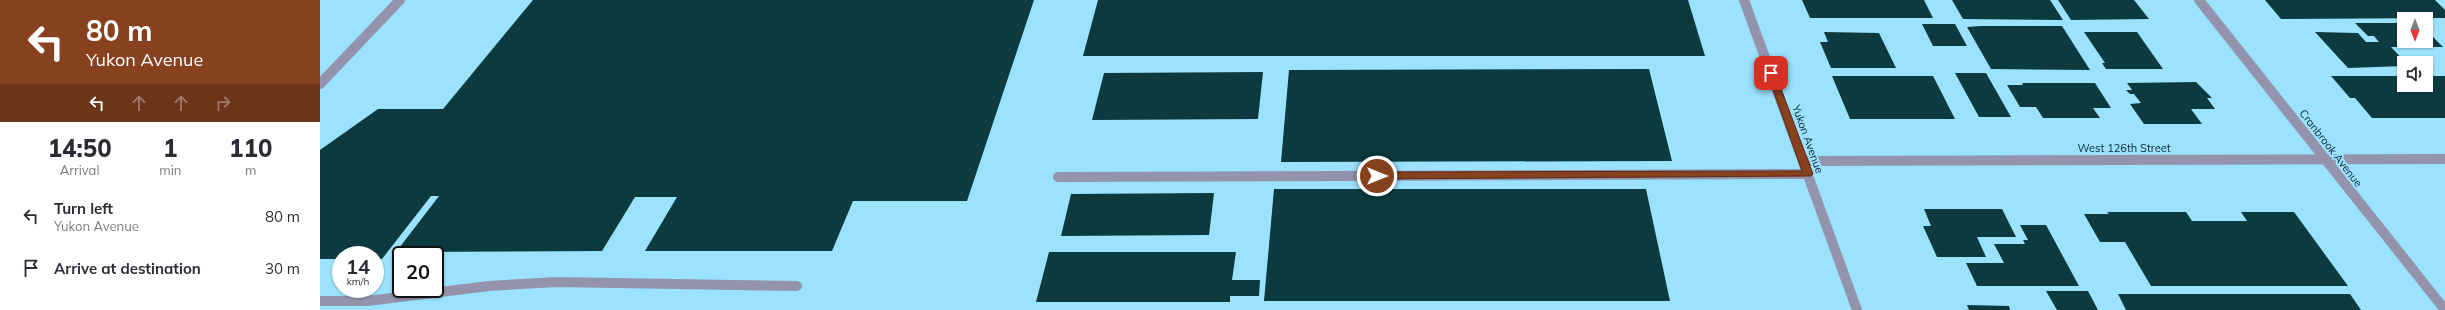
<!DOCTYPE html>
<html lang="en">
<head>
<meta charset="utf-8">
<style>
	body { margin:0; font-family:Mulish,sans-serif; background:#f2f2f3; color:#2b2b33; height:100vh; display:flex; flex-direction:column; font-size:15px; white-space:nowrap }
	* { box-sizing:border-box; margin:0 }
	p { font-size:13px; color:#7c7c81 }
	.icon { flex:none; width:22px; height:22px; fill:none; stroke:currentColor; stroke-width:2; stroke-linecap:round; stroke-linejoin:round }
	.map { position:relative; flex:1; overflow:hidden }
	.side { display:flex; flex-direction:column; background:#fff; width:320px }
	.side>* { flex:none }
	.hud { background:#87411e; color:#fff; overflow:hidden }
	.needle { width:26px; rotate:180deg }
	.controls { position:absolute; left:2077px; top:12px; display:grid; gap:8px }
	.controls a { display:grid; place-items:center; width:36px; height:36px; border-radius:0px; background:#fff; box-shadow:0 1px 3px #0004; font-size:20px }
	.speed { position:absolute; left:12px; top:246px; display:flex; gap:8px; font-size:20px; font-weight:700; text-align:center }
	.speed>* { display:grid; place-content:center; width:52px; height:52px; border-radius:50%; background:#fff; box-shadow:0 1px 3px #0004; line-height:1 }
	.speed small { font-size:10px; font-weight:400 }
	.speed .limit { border:2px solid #111; border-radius:6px; background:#fff; color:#111 }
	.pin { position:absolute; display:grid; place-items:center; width:34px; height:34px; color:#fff; margin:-17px; border-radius:8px; box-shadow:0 2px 6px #0006 }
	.me { position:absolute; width:44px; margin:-22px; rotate:90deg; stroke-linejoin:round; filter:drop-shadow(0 0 3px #0008) }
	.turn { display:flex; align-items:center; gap:14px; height:84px; padding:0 20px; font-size:18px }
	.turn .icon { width:52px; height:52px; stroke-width:2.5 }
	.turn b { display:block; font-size:28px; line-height:34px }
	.lanes { display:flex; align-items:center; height:38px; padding:0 20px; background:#0003; justify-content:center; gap:20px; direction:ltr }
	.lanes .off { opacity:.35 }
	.eta { display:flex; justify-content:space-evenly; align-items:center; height:68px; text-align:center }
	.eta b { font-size:24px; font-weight:800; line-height:28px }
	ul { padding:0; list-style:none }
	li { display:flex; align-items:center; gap:12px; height:52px; padding:0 20px }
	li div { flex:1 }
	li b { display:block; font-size:15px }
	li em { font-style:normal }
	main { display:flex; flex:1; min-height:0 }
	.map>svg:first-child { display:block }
	.building { fill:#0c3a3e }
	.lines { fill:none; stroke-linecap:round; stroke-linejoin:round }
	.minor { stroke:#9394ac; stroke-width:10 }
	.route { fill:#87411e; stroke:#582a14 }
	.labels { text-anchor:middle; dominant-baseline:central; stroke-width:4; stroke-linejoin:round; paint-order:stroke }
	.street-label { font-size:11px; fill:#0a2833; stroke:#9be2fe }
</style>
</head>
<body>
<main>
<section class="side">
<div class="hud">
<div class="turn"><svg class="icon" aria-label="left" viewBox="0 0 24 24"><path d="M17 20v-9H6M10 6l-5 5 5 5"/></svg><div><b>80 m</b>Yukon Avenue</div></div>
<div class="lanes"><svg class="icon" aria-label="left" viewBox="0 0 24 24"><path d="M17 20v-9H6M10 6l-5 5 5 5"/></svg><svg class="icon off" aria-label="ahead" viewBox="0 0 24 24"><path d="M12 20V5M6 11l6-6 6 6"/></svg><svg class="icon off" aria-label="ahead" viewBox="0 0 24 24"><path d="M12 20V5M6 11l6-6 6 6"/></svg><svg class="icon off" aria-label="right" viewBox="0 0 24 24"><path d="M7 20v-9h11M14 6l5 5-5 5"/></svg></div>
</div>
<div class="eta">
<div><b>14:50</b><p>Arrival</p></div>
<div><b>1</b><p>min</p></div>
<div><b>110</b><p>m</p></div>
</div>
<ul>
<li><svg class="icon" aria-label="left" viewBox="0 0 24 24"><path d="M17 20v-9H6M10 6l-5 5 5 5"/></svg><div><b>Turn left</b><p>Yukon Avenue</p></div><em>80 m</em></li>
<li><svg class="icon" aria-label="arrive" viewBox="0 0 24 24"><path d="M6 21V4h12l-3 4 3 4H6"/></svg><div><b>Arrive at destination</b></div><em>30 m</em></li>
</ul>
</section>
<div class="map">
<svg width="2125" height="310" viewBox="0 0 2125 310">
	<rect width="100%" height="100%" fill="#9be2fe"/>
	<g class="building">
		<path d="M213,0H714L647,201H533L512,251H325L357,197H315L282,251L76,252L119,196H111L62,259H55V255H21V259H0V150L58,109H123Z"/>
		<path d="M778,0H1368L1385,56H763Z"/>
		<path d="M1482,0H1604L1613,18H1490Z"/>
		<path d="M1632,0H1730L1743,20L1643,19Z"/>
		<path d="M1738,0H1814L1829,19L1751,20Z"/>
		<path d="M1945,0H2115L2125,10V18L1961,19Z"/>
		<path d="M2035,23H2084V41H2106V30L2123,47H2071L2086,63H2084V66L2028,68L1995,32L2038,33L2046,42H2059L2054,36H2048Z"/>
		<path d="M1602,24H1635L1647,46H1613Z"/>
		<path d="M1661,26H1742L1770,70L1671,69L1647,27Z"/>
		<path d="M1504,32L1559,33L1576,68H1511L1500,42H1508Z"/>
		<path d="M1764,32H1817L1843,69H1786L1782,63H1785Z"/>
		<path d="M1329,69L1352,161L961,162L969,70Z"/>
		<path d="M943,72L938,119L772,120L784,73Z"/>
		<path d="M1635,73H1666L1691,117H1659Z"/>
		<path d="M1512,76H1613L1635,119H1530Z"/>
		<path d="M2011,76H2084V85H2106V76H2125V118H2052L2035,98H2030Z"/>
		<path d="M1876,82L1892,98H1887L1895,109H1871L1882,124H1824L1810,104L1821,103L1814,94H1810L1806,90H1812L1807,83Z"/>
		<path d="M1702,83H1775L1791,108H1773L1780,118H1723L1716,107H1700L1687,85H1703Z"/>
		<path d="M954,189H1326L1350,301H944Z"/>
		<path d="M894,193L889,235L741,236L751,194Z"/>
		<path d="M1604,209H1682L1696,237H1657L1666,257H1617L1603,226H1611Z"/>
		<path d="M1787,212H1866L1872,221H1927L1921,212H1974L2028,286H1831L1805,242H1780L1764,214H1789Z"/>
		<path d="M1700,225H1726L1759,286H1657L1646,263H1684L1674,244H1705L1703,240H1708Z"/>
		<path d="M729,252H916L912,280H940L939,296H910V302H716Z"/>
		<path d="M1726,291H1768L1778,310H1737Z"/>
		<path d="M1798,294H2030L2041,310H1806Z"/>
		<path d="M1647,305L1689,306L1690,310H1649Z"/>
	</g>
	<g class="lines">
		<g class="minor">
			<path d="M1424,0L1537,310"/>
			<path d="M1879,0L2125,310"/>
			<path d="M0,84L80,0"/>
			<path d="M1484,161L2125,159"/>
			<path d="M738,177L1488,174"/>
			<path d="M0,301H47L169,286L236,282L477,286"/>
		</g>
	</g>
	<path class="route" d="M1448,71L1455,73L1493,174L1491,176L1057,179L1052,176L1057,172L1482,171L1447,73Z"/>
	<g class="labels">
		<g class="street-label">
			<text transform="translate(1488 139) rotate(70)">Yukon Avenue</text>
			<text x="1804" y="148">West 126th Street</text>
			<text transform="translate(2011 148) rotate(52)">Cranbrook Avenue</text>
		</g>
	</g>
</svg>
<div class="controls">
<a><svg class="needle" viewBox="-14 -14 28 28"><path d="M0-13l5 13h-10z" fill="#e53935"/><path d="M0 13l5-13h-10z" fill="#7c7c81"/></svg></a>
<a><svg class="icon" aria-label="sound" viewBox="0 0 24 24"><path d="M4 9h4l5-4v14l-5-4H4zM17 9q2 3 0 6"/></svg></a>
</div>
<div class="speed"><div>14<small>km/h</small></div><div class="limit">20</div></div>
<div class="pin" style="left:1451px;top:73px;background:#d93025"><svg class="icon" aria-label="arrive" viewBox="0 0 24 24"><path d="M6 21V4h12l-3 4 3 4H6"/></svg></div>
<svg class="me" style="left:1057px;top:176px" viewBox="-20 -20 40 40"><circle r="17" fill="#87411e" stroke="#fff" stroke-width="3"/><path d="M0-11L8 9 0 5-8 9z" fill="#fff"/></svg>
</div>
</main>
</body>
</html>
